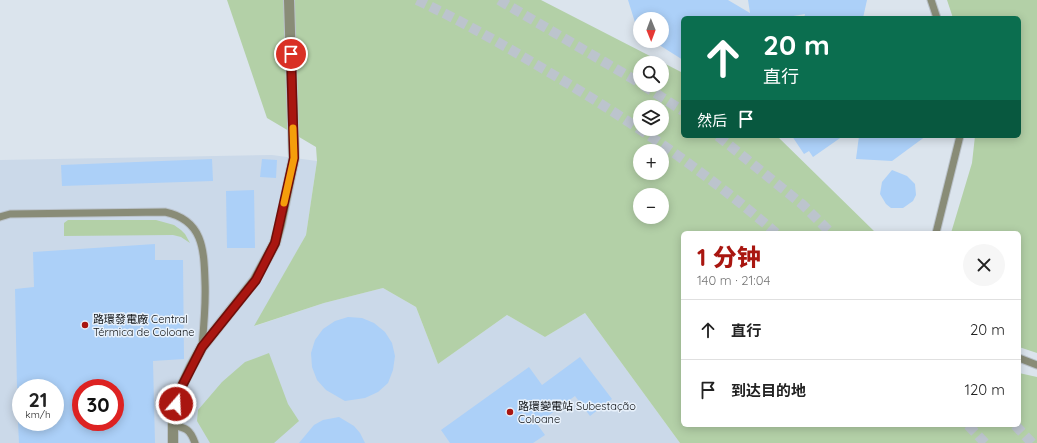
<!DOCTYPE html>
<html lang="zh">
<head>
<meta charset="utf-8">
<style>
	body { margin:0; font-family:Quicksand,"Noto Sans SC",sans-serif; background:#f6f6f6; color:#222; height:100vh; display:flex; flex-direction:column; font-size:15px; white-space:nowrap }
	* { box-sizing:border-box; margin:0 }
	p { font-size:13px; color:#767676 }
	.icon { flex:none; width:22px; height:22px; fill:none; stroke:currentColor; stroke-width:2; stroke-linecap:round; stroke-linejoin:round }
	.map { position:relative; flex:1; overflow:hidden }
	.details { position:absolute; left:681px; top:231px; width:340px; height:196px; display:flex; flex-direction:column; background:#fff; border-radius:6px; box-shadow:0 2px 10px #0003 }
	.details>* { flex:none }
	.top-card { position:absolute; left:681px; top:16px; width:340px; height:122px; border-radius:6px; box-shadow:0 2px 10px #0003; background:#0b6e4f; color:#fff; overflow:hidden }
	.needle { width:26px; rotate:179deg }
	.tools { position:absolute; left:633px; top:12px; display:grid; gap:8px }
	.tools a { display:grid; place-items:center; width:36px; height:36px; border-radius:50%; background:#fff; box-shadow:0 2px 10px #0003; font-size:20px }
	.speed { position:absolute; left:12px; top:379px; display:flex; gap:8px; font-size:20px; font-weight:700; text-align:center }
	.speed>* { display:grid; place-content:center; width:52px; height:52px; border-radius:50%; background:#fff; box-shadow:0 2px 10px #0003; line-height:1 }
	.speed small { font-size:10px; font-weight:400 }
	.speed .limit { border:6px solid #d22; background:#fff; color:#111 }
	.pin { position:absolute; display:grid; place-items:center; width:34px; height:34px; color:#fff; margin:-17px; border:2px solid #fff; border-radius:50%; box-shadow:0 1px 4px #0007 }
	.me { position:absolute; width:44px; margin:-22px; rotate:19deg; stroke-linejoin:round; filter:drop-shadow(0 0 3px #0008) }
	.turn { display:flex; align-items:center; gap:14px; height:84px; padding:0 16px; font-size:18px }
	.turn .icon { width:52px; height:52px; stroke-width:2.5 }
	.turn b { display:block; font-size:28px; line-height:34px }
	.then { display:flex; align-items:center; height:38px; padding:0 16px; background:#0003; gap:8px; font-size:15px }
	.round { display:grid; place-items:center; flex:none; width:42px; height:42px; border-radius:21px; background:#f6f6f6 }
	.head { display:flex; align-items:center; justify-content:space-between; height:68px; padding:0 16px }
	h1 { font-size:24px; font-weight:800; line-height:30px; color:#a91610 }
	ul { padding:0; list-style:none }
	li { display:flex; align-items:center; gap:12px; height:60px; padding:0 16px; border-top:1px solid #e0e0e0 }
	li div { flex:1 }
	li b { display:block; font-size:15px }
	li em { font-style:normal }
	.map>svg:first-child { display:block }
	.built { fill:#cbd9e9; fill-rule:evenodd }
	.green { fill:#b3d0a7; fill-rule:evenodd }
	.building { fill:#acd0f8; fill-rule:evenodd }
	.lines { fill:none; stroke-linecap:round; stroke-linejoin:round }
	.secondary-tunnel { stroke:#bcc4cd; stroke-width:10; stroke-dasharray:10 5; stroke-linecap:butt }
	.lane-casing { stroke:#bac2ca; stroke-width:9 }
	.street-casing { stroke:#bac2ca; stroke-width:12 }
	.lane { stroke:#898c77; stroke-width:7 }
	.street { stroke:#898c77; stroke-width:10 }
	.route-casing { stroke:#6e0e0a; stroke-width:10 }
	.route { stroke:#a91610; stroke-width:7 }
	.slow { stroke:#f59e0b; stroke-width:7 }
	.poi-dot { fill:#a91610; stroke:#e8f1fb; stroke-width:1.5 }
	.labels { text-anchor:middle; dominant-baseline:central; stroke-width:3; stroke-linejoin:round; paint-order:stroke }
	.poi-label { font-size:11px; fill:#0f1215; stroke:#e8f1fb; text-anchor:start }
</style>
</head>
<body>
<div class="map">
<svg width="1037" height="443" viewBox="0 0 1037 443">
	<rect width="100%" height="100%" fill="#dbe4ed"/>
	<path class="built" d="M272,155L317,161L306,235L255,326L324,303L383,288L416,307L438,364L507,315L545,337L585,313L680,443H0V160ZM21,388H55V422H21ZM81,388H115V422H81Z"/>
	<g class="green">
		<path d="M227,0H541L683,73V136H777L876,233H683V425H1019V373L1037,377V443H680L585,313L545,337L507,315L438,364L416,307L383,288L324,303L254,326L306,235L317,161L316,147L267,118ZM640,63H662V85H640ZM640,107H662V129H640ZM640,151H662V173H640ZM640,195H662V217H640Z"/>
		<path d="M947,0H1037V353L1019,347V233H951L972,163L975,136H1019V18H953Z"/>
		<path d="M68,220H156L174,225L181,230L185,234L190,243L181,237L173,235L64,236V223Z"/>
		<path d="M269,353L288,404L299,421L274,443H210L197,421L198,410L222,382L245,362Z"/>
	</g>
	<g class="building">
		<path d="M628,0H728L750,13L748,0H867L863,18H804L805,14L782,18H683V60L653,41H662V19H640V33L638,32Z"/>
		<path d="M792,136H843L813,157L809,151L804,154Z"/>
		<path d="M859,136H926L892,161L856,159Z"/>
		<path d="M212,159L213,181L62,186L61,165Z"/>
		<path d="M262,159L277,160L276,178L260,177Z"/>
		<path d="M892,170L907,176L915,184L916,195L913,201L903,208H891L886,204L880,194L882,182Z"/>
		<path d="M254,190L255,248H227L226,191Z"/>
		<path d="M155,244V260H183L184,359L153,361L155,443H19L18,422H55V388H17L15,289L34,287L33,252ZM81,388H115V422H81Z"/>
		<path d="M348,317L362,318L374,323L385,332L392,343L395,356L393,370L388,383L378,392L365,398L345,401L326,390L317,380L312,367L311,353L315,340L323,329L335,321Z"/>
		<path d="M580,357L612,399L590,416L575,396L537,424L545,435L533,443H450L441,430L529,367L542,385Z"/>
		<path d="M339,417L354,426L360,433L365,443H299L314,425L323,420Z"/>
	</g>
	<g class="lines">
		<g class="secondary-tunnel">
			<path d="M417,0C462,21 505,46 547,71C628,119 705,171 776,233"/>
			<path d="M499,0L640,83"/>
			<path d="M643,85L683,111"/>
			<path d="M718,136L803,205L831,233"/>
			<path d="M968,425L985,443"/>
			<path d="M1015,425L1032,443"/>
		</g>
		<g class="lane-casing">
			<g id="lane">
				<path d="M931,0L937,18"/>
				<path d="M0,217L10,214L165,212C203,220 204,249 205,282C206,304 204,325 202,346"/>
				<path d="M936,233L960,136"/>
				<path d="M1019,358L1037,365"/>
				<path d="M173,425C186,428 190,429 195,443"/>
			</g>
		</g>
		<g class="street-casing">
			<path id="street" d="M173,443V417L180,390L191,367L202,347L255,280L275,243L280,225L294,158L289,0"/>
		</g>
		<use href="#lane" class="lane"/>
		<use href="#street" class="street"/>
	</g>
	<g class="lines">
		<g class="route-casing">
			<path id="route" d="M176,404L180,390L202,347L256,280L275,243L294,158L291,54"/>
		</g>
		<use href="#route" class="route"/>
		<path class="slow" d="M284,203L294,158L293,128"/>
	</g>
	<g class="poi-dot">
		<circle cx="85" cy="325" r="4"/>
		<circle cx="510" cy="412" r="4"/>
	</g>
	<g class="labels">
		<g class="poi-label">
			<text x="93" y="319">路環發電廠 Central<tspan x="93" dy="13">Térmica de Coloane</tspan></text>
			<text x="518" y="406">路環變電站 Subestação<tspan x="518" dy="13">Coloane</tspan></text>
		</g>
	</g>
</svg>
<div class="tools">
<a><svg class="needle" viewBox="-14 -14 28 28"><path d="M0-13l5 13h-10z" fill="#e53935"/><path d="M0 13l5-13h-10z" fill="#767676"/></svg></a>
<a><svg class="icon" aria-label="search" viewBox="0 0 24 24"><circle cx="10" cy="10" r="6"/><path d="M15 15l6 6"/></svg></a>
<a><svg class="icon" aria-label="layers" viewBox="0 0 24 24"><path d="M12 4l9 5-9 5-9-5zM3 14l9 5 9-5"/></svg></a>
<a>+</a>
<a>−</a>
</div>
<div class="speed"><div>21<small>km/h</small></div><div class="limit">30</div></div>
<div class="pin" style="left:291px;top:54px;background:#d93025"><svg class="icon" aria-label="arrive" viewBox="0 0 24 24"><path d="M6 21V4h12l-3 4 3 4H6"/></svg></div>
<svg class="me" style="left:176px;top:404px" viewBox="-20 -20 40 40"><circle r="17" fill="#a91610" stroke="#fff" stroke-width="3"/><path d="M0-11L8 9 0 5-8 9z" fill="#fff"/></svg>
<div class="top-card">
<div class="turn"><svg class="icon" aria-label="ahead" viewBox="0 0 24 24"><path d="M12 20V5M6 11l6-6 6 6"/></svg><div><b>20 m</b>直行</div></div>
<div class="then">然后<svg class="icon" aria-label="arrive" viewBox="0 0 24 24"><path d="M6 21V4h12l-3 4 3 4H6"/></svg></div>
</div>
<section class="details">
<div class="head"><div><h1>1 分钟</h1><p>140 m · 21:04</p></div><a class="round"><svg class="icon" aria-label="close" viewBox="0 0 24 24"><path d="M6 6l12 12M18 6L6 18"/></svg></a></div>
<ul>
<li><svg class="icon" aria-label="ahead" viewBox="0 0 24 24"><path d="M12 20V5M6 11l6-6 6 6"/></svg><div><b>直行</b></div><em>20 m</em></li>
<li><svg class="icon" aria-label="arrive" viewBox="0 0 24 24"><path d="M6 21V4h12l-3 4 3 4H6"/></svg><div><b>到达目的地</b></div><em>120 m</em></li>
</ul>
</section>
</div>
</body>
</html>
